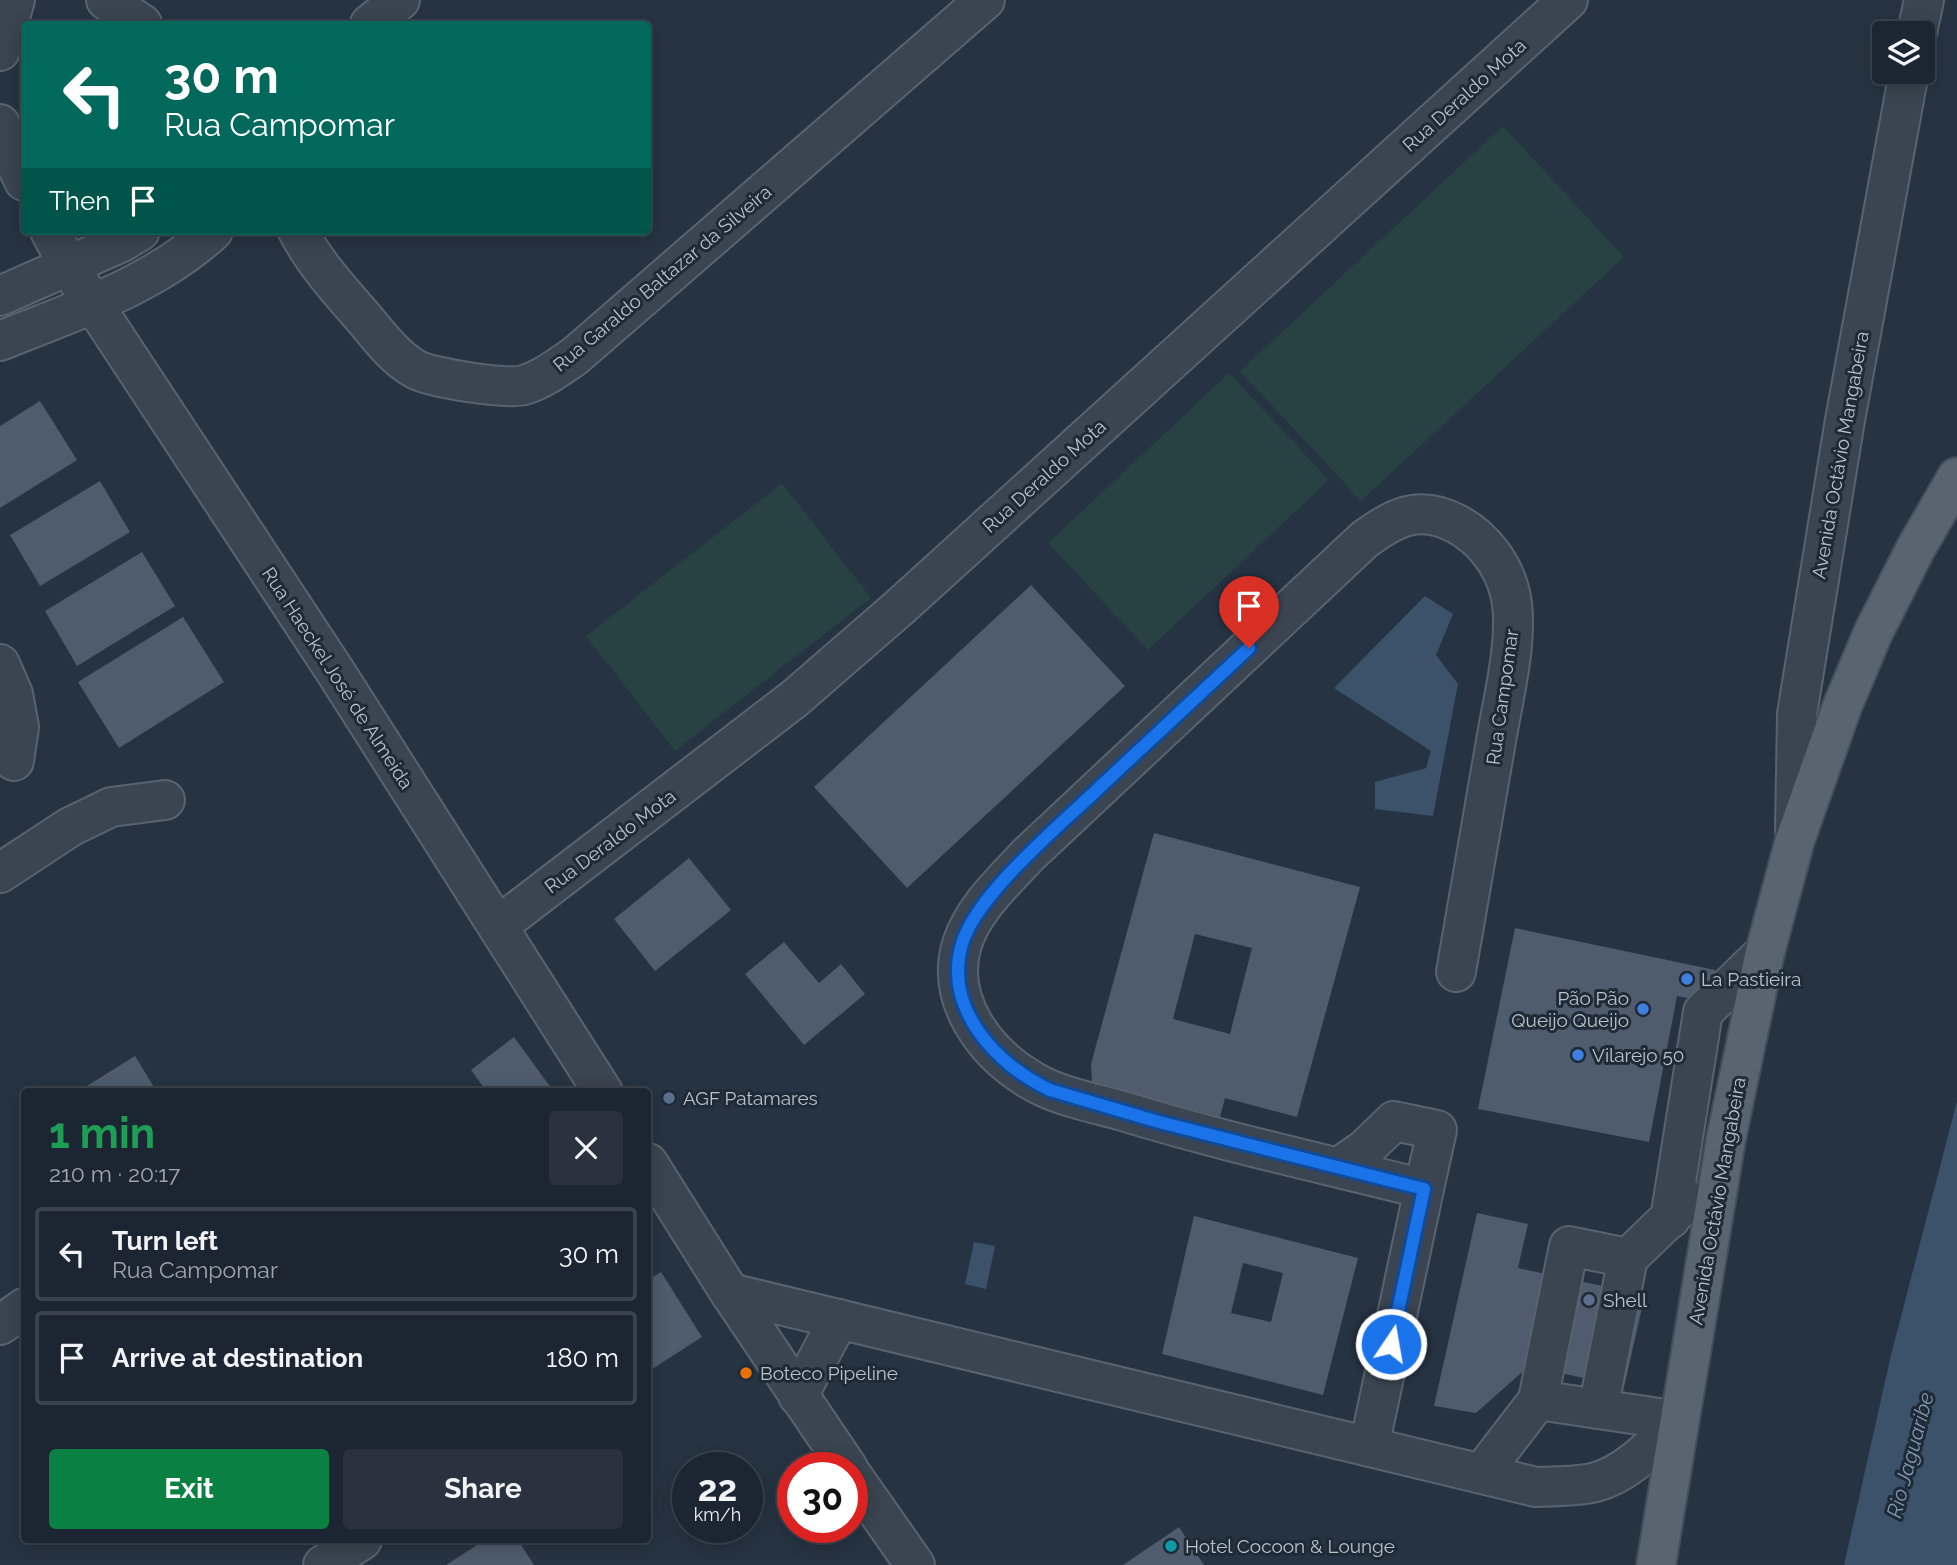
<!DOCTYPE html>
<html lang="en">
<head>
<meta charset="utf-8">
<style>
	body { margin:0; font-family:Raleway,sans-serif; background:#29323e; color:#f1f3f6; height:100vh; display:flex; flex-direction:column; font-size:26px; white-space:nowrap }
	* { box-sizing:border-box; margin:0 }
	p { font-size:23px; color:#a0a5ac }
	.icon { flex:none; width:38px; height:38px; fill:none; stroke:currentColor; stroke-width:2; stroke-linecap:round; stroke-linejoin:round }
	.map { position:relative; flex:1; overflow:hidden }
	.side { position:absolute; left:21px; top:1088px; width:630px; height:455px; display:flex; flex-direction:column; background:#1c2632; border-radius:7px; box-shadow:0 4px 18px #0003,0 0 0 2px #3a434d }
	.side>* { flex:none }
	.banner { position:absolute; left:21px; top:21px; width:630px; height:214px; border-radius:7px; box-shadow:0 4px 18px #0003,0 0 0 2px #3a434d; background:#00695c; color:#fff; overflow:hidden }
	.controls { position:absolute; left:1872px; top:21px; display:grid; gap:14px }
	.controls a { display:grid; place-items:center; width:63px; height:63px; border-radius:7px; background:#1c2632; box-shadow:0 4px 18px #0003,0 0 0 2px #3a434d; font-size:35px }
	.speed { position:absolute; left:672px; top:1452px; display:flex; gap:14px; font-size:35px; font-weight:700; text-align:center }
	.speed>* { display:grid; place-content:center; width:91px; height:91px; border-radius:50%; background:#1c2632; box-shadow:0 4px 18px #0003,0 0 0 2px #3a434d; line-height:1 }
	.speed small { font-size:18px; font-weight:400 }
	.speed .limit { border:10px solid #d22; background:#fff; color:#111 }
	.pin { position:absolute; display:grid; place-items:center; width:60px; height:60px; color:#fff; margin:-72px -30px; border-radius:50% 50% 50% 0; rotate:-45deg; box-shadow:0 0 7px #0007 }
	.pin .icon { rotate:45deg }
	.me { position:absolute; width:77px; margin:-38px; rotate:12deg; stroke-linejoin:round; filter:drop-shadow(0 0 5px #0008) }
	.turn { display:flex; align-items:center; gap:24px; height:147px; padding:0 28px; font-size:32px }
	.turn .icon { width:91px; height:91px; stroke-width:2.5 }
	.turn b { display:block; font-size:49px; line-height:60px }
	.then { display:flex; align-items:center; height:66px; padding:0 28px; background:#0003; gap:14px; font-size:26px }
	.round { display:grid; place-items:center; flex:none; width:74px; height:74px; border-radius:7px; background:#29323e }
	.head { display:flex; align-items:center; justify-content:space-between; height:119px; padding:0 28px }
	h1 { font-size:42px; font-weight:700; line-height:52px; color:#1e9e55 }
	.action { display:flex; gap:14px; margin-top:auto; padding:14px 28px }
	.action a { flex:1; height:80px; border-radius:7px; background:#0b8043; color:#fff; font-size:28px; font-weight:700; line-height:80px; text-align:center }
	.action a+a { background:#29323e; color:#f1f3f6 }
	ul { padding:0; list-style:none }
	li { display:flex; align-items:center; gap:21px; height:94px; margin:0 14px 10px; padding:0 14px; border:4px solid #3a434d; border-radius:7px }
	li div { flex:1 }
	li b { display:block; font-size:26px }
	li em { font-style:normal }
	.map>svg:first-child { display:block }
	.green { fill:#284143 }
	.water { fill:#3c516a }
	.building { fill:#4f5c6d; fill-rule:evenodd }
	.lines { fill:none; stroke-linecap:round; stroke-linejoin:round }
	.minor-casing { stroke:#58636f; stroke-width:42 }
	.major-casing { stroke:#444e5b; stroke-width:42 }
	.minor { stroke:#3a4551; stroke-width:38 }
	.major { stroke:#596471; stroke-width:38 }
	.route-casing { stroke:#114b97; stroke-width:18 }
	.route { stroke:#1a73e8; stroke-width:12 }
	.shop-dot { fill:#3f7fe0; stroke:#1f2a37; stroke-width:2.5 }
	.service-dot { fill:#5c6f8a; stroke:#1f2a37; stroke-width:2.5 }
	.food-dot { fill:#e8710a; stroke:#1f2a37; stroke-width:2.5 }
	.culture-dot { fill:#0f9aa8; stroke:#1f2a37; stroke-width:2.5 }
	.labels { text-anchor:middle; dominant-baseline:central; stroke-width:6; stroke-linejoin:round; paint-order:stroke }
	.street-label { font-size:19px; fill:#b7c0cb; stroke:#1f2a37 }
	.poi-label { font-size:19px; fill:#b7c0cb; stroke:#1f2a37; text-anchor:start }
	.water-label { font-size:21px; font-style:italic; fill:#7f97b2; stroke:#1f2a37 }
</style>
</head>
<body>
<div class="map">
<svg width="1957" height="1565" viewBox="0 0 1957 1565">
	<rect width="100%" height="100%" fill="#263342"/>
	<g class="green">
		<path d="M1503,126L1624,257L1361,501L1240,371Z"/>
		<path d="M1229,373L1329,480L1148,650L1048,543Z"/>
		<path d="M782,483L871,598L675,751L586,636Z"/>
	</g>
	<g class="water">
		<path d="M1425,596L1453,614L1436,655L1458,684L1433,816L1375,809V782L1426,768L1431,751L1334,688Z"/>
		<path d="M1957,1101V1565H1844L1891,1355Z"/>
		<path d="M974,1242L995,1246L986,1289L965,1284Z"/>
	</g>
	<g class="building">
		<path d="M40,401L77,460L0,508V426Z"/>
		<path d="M100,481L130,532L40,586L10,535Z"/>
		<path d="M142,552L175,606L77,666L45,611Z"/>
		<path d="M1031,585L1125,686L907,888L814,787Z"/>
		<path d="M183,617L224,682L119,748L78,682Z"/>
		<path d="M1154,833L1360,887L1297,1117L1225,1098L1220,1117L1092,1083L1091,1064ZM1195,934L1252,948L1230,1034L1173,1019Z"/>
		<path d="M689,858L731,910L655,971L614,919Z"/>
		<path d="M1515,928L1715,970L1709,1002L1677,996L1649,1142L1478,1109Z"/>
		<path d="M784,942L819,983L841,964L865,994L804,1045L745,974Z"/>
		<path d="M514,1037L554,1092H487L471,1070Z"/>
		<path d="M135,1056L157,1092H84L82,1089Z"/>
		<path d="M1477,1213L1528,1224L1518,1268L1645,1295L1624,1387L1529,1366L1476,1413L1434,1406Z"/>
		<path d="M1194,1216L1358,1258L1323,1395L1162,1354ZM1243,1263L1283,1273L1271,1322L1231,1313Z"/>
		<path d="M661,1272L702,1337L649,1371L648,1368V1280Z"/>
		<path d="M1179,1527L1204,1565H1123Z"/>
		<path d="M485,1540H518L534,1565H446Z"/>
	</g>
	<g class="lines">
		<g class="minor-casing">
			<g id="minor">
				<path d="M106,0L142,24"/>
				<path d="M370,24L400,0"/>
				<path d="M1917,33L1924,0"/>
				<path d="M0,51L15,0"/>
				<path d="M0,124L2,135L24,181"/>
				<path d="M50,231L69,267L335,671L603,1092"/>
				<path d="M298,231C314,262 339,290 362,316C378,335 393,356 415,369C430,378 508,390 524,385C543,379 559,367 575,356L985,0"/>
				<path d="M0,296L122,242L140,231"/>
				<path d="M0,341C74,311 153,286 213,231"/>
				<path d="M0,664L13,694L19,727L14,761"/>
				<path d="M1795,830L1797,714L1845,420L1909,72"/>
				<path d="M0,873L70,827L111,807L165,800"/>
				<path d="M498,926L794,699L900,607L1568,0"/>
				<path d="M648,1163L730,1293L848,1468"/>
				<path d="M1339,1167L1365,1149L1394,1121L1437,1130L1424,1189"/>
				<path d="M1670,1219L1703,1012L1765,952"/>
				<path d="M730,1293L1536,1487C1555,1486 1577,1487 1596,1482C1629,1473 1655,1443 1679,1421"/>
				<path d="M0,1325L24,1308"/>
				<path d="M798,1396L839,1319"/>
				<path d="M1538,1400L1569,1246L1628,1258"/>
				<path d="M1598,1409L1628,1258L1688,1200"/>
				<path d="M1369,1447L1424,1189C1325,1164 1224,1142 1126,1112C1096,1103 1058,1097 1031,1080C985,1053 945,1000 962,944C973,909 1004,881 1028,855L1365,539C1395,517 1420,504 1457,524C1483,538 1503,564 1510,593C1520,634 1503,699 1496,741C1483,818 1469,895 1456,972"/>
				<path d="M1482,1473L1538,1400L1679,1421"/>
				<path d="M852,1475L915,1565"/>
				<path d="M323,1565L362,1540"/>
			</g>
		</g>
		<g class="major-casing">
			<path id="major" d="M1656,1565L1726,1139L1765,952L1795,840L1842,707L1873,633L1916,548L1957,477"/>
		</g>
		<use href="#minor" class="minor"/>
		<use href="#major" class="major"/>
	</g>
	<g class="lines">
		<g class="route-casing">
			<path id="route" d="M1249,648C1199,694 1151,740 1101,786C1062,824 977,893 962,944C943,1008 996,1065 1050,1090L1159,1122L1424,1189L1391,1344"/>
		</g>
		<use href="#route" class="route"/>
	</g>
	<g class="shop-dot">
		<circle cx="1687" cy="979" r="7"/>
		<circle cx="1643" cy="1009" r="7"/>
		<circle cx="1578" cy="1055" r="7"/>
	</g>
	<g class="service-dot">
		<circle cx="669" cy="1098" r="7"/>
		<circle cx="1589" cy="1300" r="7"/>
	</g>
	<circle class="food-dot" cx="746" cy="1373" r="7"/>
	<circle class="culture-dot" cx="1171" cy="1546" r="7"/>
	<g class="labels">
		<g class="street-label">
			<text transform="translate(1464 95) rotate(-42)">Rua Deraldo Mota</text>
			<text transform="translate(662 278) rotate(-40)">Rua Garaldo Baltazar da Silveira</text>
			<text transform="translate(1840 455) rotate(-80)">Avenida Octávio Mangabeira</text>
			<text transform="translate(1044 476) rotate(-42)">Rua Deraldo Mota</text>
			<text transform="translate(338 678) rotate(57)">Rua Haeckel José de Almeida</text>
			<text transform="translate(1502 697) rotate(-82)">Rua Campomar</text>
			<text transform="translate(610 841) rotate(-37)">Rua Deraldo Mota</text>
			<text transform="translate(1717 1201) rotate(-80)">Avenida Octávio Mangabeira</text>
		</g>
		<g class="poi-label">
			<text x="1701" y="979">La Pastieira</text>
			<text x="1629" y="998" text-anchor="end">Pão Pão<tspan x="1629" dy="22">Queijo Queijo</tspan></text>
			<text x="1592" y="1055">Vilarejo 50</text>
			<text x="683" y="1098">AGF Patamares</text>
			<text x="1603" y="1300">Shell</text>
			<text x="760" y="1373">Boteco Pipeline</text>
			<text x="1185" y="1546">Hotel Cocoon &amp; Lounge</text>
		</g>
		<g class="water-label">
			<text transform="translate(1910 1455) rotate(-75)">Rio Jaguaribe</text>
		</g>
	</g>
</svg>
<div class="controls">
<a><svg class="icon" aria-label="layers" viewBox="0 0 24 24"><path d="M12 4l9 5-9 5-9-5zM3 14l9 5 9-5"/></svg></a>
</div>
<div class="speed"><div>22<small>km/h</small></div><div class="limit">30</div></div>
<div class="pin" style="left:1249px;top:648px;background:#d93025"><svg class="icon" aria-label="arrive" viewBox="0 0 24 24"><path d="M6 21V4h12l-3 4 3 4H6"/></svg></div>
<svg class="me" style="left:1391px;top:1344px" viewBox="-20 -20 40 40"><circle r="17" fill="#1a73e8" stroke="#fff" stroke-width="3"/><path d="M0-11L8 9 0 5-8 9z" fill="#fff"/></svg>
<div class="banner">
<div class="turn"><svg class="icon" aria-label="left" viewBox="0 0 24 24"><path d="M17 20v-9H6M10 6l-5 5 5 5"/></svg><div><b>30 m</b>Rua Campomar</div></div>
<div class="then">Then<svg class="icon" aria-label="arrive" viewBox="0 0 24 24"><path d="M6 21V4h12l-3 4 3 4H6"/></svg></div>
</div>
<section class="side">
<div class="head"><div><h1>1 min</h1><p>210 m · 20:17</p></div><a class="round"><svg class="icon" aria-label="close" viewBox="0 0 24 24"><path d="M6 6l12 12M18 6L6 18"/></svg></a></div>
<ul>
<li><svg class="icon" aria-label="left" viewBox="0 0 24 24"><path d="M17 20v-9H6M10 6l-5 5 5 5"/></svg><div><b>Turn left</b><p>Rua Campomar</p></div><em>30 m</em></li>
<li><svg class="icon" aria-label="arrive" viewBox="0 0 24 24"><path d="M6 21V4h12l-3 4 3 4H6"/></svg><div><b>Arrive at destination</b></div><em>180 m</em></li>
</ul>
<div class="action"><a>Exit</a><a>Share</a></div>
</section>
</div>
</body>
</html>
